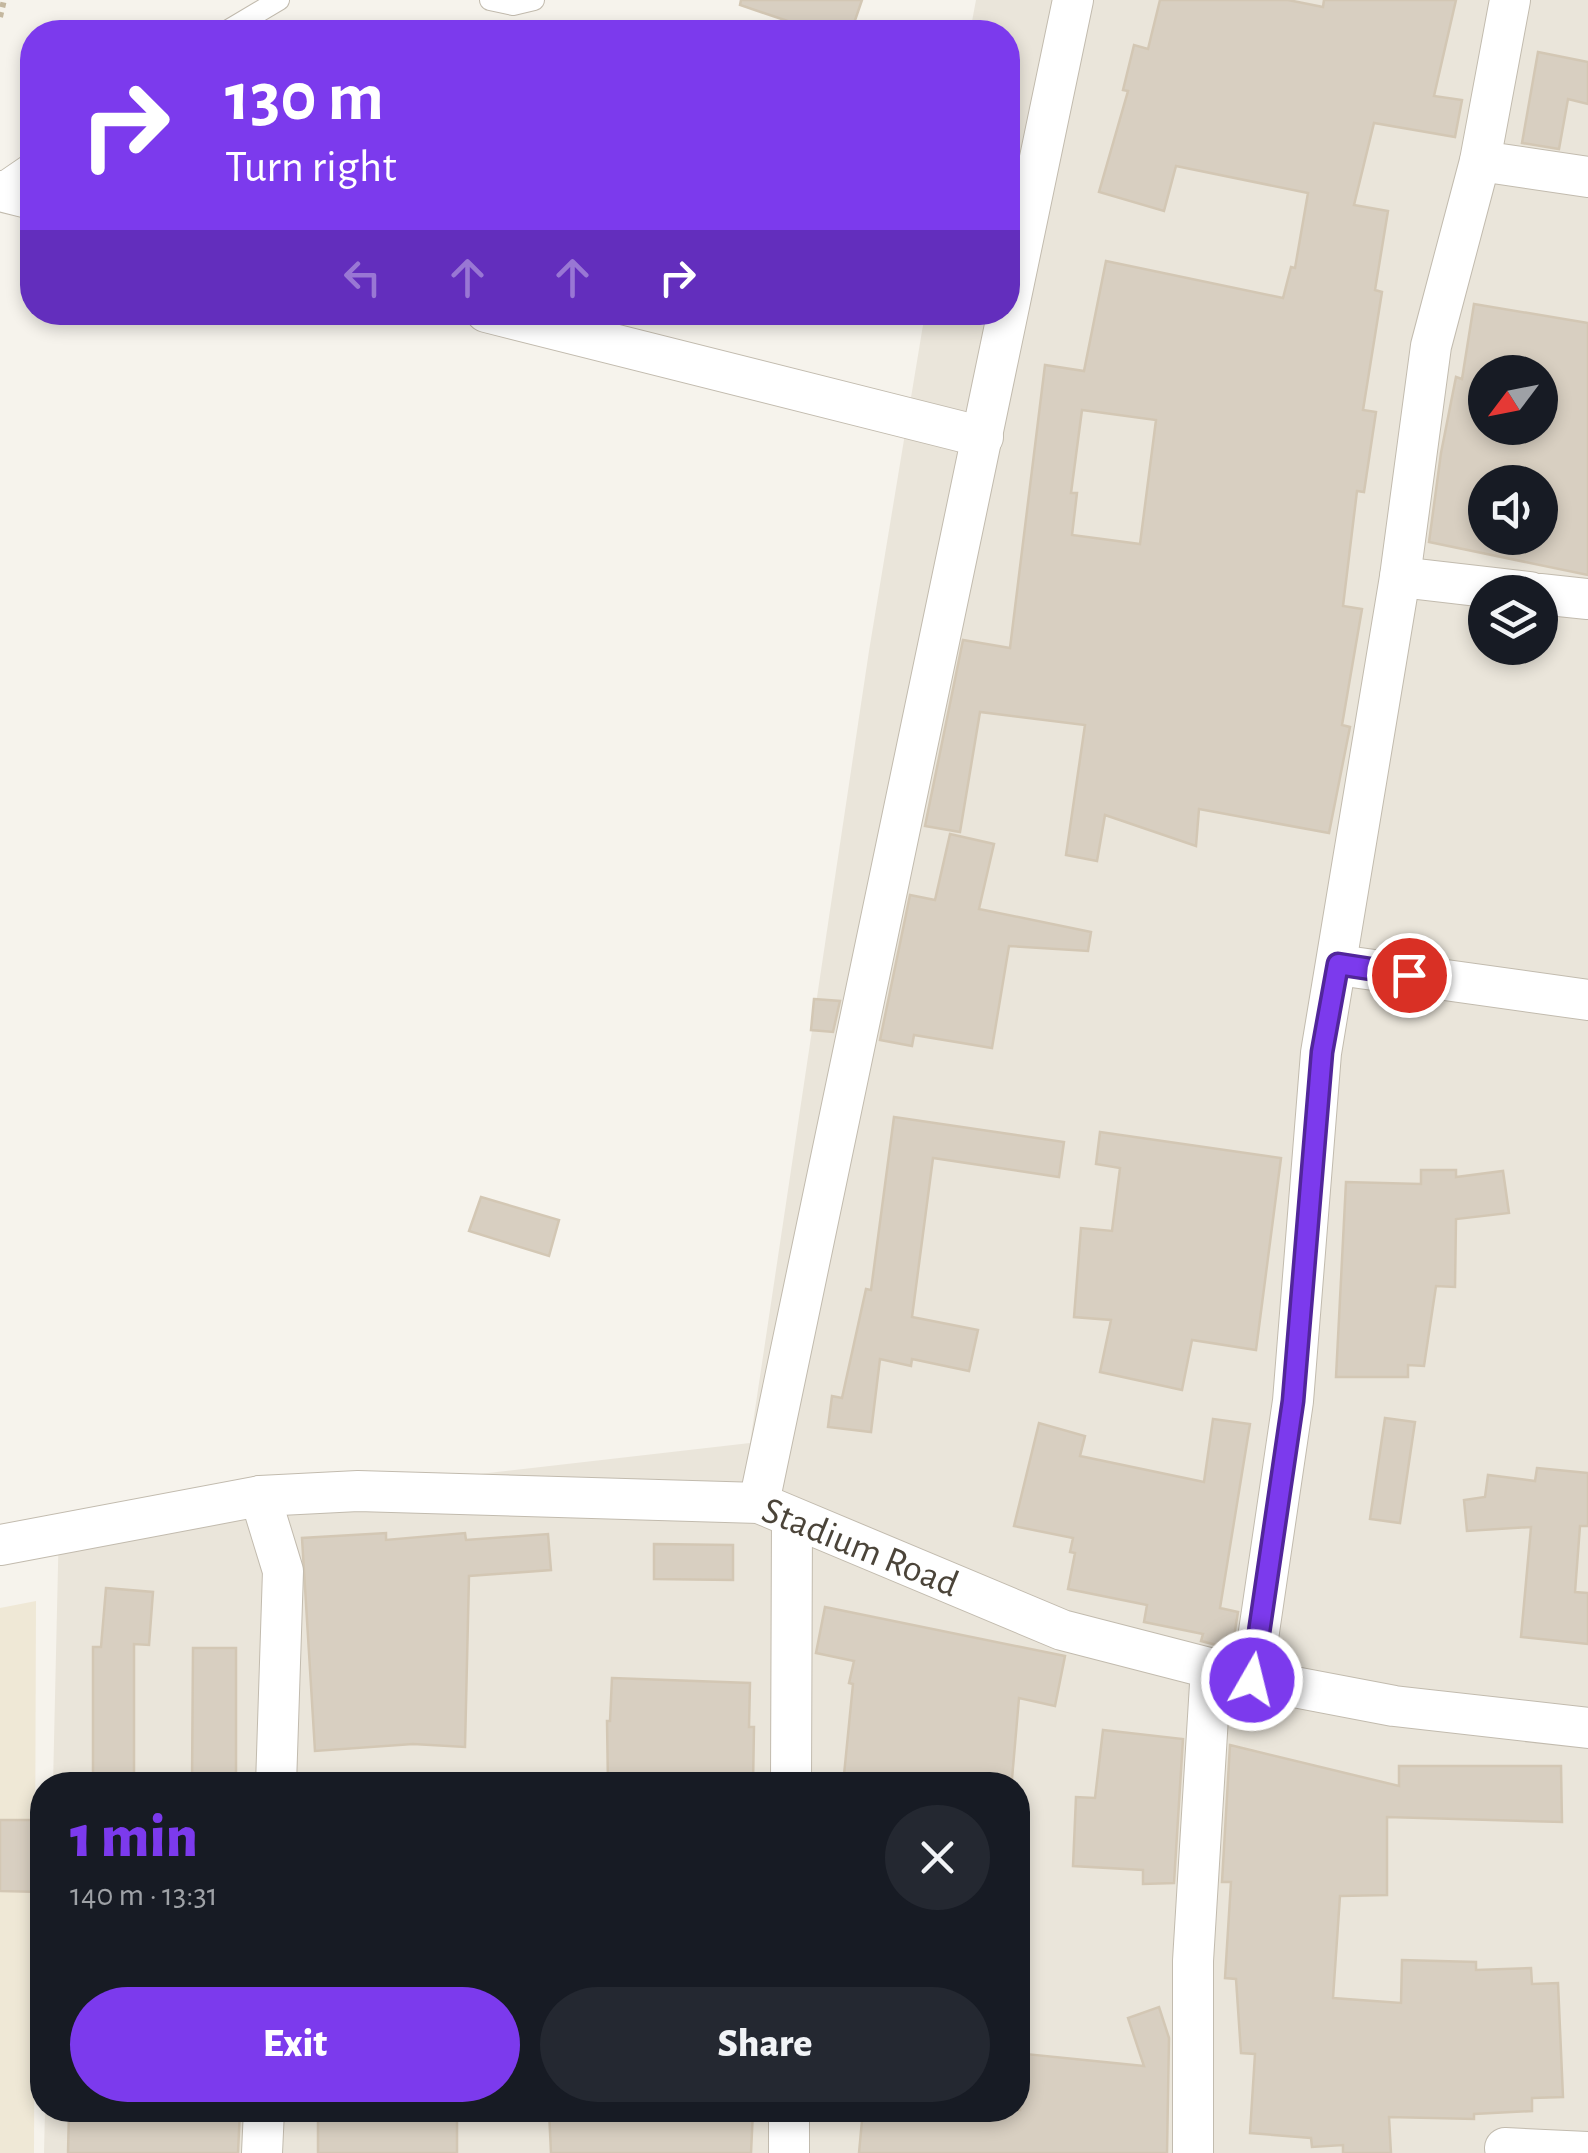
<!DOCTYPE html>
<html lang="en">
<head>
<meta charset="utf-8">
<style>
	body { margin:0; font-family:"Alegreya Sans",sans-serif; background:#242831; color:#f1f3f6; height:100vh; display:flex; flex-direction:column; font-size:38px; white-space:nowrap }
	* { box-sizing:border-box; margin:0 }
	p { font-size:32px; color:#9ea1a6 }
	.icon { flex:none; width:55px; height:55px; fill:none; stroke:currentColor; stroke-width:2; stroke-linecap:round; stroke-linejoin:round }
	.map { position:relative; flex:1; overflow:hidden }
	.side { position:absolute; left:30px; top:1772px; width:1000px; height:350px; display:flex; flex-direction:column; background:#171b24; border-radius:40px; box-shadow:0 5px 15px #0003 }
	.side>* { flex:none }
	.guide { position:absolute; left:20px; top:20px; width:1000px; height:305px; border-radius:40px; box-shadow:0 5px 15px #0003; background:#7c3aed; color:#fff; overflow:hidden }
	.needle { width:65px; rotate:238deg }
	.fabs { position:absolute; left:1468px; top:355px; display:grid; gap:20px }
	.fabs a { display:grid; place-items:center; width:90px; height:90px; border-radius:50%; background:#171b24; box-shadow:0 5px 15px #0003; font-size:50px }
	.pin { position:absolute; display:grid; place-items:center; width:85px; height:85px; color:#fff; margin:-42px; border:5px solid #fff; border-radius:50%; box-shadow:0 2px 10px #0007 }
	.me { position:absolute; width:110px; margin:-55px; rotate:8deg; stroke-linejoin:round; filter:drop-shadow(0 0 8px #0008) }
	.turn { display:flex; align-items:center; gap:35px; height:210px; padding:0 40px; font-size:45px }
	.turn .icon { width:130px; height:130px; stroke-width:2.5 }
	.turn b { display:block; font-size:70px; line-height:85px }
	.lanes { display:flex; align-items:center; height:95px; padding:0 40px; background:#0003; justify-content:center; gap:50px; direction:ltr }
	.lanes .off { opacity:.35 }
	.round { display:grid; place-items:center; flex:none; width:105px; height:105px; border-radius:52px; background:#242831 }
	.headline { display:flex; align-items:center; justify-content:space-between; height:170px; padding:0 40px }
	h1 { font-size:60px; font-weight:800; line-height:75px; color:#7c3aed }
	.button { display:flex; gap:20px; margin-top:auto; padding:20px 40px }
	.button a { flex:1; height:115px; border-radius:60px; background:#7c3aed; color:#fff; font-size:40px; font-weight:800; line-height:115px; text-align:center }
	.button a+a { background:#242831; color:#f1f3f6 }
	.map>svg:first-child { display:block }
	.residential { fill:#eae5da; fill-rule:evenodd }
	.education { fill:#efe8d6 }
	.building { fill:#d8cfc1; stroke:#d3c7b4; stroke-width:2.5; fill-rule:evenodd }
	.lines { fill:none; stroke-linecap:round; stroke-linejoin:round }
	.lane-casing { stroke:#c2bbae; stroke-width:22 }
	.street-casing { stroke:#c2bbae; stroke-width:42 }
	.path { stroke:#c4b79f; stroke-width:6; stroke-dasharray:5 5; stroke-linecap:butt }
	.lane { stroke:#fff; stroke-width:20 }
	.street { stroke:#fff; stroke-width:40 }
	.route-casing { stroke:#51269a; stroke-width:25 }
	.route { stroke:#7c3aed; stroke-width:18 }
	.labels { text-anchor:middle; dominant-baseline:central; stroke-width:9; stroke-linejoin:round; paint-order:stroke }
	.street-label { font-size:38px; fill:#4b4439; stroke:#fff }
</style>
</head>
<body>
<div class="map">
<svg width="1588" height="2153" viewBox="0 0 1588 2153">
	<rect width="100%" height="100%" fill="#f6f3ec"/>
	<path class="residential" d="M976,0H1588V2153H44L45,2110H1018V1785H53L59,1522L750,1443L869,651L925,313L1008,312V32H970ZM1485,372H1540V428H1485ZM1485,482H1540V538H1485ZM1485,592H1540V648H1485Z"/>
	<path class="education" d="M36,1601L34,2153H0V1608Z"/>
	<g class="building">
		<path d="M741,0H862L851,32H820L740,5Z"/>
		<path d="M1160,0H1288L1323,7L1324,0H1456L1434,96L1462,100L1455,137L1374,123L1354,205L1388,211L1375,290L1382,292L1363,410L1376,412L1364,492L1357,491L1343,606L1362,609L1342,725L1350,727L1329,833L1199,809L1196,846L1105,815L1097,861L1066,855L1085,725L980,712L960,832L925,826L963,640L1010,648L1045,365L1084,371L1106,261L1283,298L1291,267L1295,268L1308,193L1176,166L1164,211L1099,192L1128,91L1123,90L1134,45L1148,49ZM1082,410L1156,420L1140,544L1072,535L1077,493H1071Z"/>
		<path d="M1538,52L1588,62V104L1568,99L1559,149L1522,143Z"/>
		<path d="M1474,304L1588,323V575L1429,542L1441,453L1456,377L1462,379ZM1485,372H1540V428H1485ZM1485,482H1540V538H1485Z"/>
		<path d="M950,834L994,844L979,909L1091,932L1088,951L1009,946L992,1048L914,1035L912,1046L880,1040L910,895L935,900Z"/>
		<path d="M814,999L840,1001L833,1032L811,1030Z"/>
		<path d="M894,1117L1064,1142L1059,1177L933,1158L912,1317L978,1330L969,1371L912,1359L911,1366L880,1359L871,1432L828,1427L832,1396L842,1398L866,1289L871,1290Z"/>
		<path d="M1100,1132L1281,1158L1256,1350L1192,1340L1182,1390L1100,1372L1111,1320L1074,1317L1081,1228L1112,1231L1120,1168L1096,1164Z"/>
		<path d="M1421,1170H1456V1177L1503,1171L1509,1213L1456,1219L1455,1287L1436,1286L1424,1366L1408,1365V1377H1336L1346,1182L1421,1184Z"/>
		<path d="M481,1197L559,1220L549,1256L469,1231Z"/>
		<path d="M1385,1418L1415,1422L1400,1523L1370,1519Z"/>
		<path d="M1213,1419L1250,1424L1220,1608L1238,1612L1232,1649L1201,1641L1203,1634L1144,1622L1147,1605L1068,1589L1075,1553L1070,1552L1073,1538L1014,1526L1039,1423L1085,1436L1080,1456L1204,1482Z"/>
		<path d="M1537,1468L1588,1473V1526H1580L1575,1592L1588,1593V1644L1521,1637L1531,1527L1467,1531L1464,1500L1485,1497L1488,1475L1535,1481Z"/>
		<path d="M386,1533V1540L465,1533L466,1540L548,1534L551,1570L469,1576L465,1747L413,1744L315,1751L302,1538Z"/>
		<path d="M654,1544L733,1545V1580L654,1579Z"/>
		<path d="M106,1588L153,1592L149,1645L134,1644V1785H93V1647H101Z"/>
		<path d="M825,1607L1065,1656L1055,1706L1019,1698L1012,1779L996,1778V1785H843L853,1684L849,1683L854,1661L816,1653Z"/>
		<path d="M193,1648H236V1785H192Z"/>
		<path d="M612,1678L750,1683L749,1727H754L753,1785H608L607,1721H610Z"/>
		<path d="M1103,1730L1183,1739L1174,1883L1143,1884V1870L1073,1866L1076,1797L1095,1798Z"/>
		<path d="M1230,1745L1399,1786V1766H1561L1562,1822L1387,1817V1895L1340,1896L1333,1998L1401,2003L1402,1960L1476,1962V1970L1531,1968L1532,1984L1558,1983L1563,2097L1532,2098V2111L1474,2114V2119L1389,2117L1391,2153H1343V2145L1312,2147L1311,2138L1250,2133L1255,2054L1241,2053L1236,1979L1225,1978L1231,1882H1222Z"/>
		<path d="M0,1820H37L42,1892L0,1891Z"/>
		<path d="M1159,2007L1169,2038L1167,2153H859L863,2110H1020L1026,2054L1144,2066L1128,2018Z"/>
		<path d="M69,2110H240L238,2153H68Z"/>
		<path d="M326,2110H457V2153H318V2118H326Z"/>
		<path d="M549,2110H753L751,2153H551Z"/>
	</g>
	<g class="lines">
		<g class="lane-casing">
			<g id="lane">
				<path d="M490,0L513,5L534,0"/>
				<path d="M225,32L279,0"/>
				<path d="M0,184L32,162"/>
			</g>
		</g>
		<g class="street-casing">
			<g id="street">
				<path d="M1480,161L1588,177"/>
				<path d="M0,191L32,199"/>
				<path d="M486,312L983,437"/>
				<path d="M1400,577L1530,592"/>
				<path d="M1540,594L1588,599"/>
				<path d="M1338,965L1588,1000"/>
				<path d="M260,1496L283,1571L276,1785"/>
				<path d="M759,1503L1073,0"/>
				<path d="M0,1545L260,1496L358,1491L759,1503L1062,1630L1252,1679L1394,1706L1588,1728"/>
				<path d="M1252,1679L1293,1401L1321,1053L1400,577L1431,346L1480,161L1510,0"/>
				<path d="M791,1785L792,1518"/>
				<path d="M1505,2148L1588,2152"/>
				<path d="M262,2153L264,2110"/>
				<path d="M789,2153V2110"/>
				<path d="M1193,2153V1961L1211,1668"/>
			</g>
		</g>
		<path class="path" d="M0,17L4,0"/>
		<use href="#lane" class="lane"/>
		<use href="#street" class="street"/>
	</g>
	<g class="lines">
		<g class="route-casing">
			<path id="route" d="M1252,1680L1293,1401L1322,1052L1338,964L1409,975"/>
		</g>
		<use href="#route" class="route"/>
	</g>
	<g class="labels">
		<g class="street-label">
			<text transform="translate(860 1548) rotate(22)">Stadium Road</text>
		</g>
	</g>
</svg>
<div class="fabs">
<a><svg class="needle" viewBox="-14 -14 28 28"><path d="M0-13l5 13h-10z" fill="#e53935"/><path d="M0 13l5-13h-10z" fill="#9ea1a6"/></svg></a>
<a><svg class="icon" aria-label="sound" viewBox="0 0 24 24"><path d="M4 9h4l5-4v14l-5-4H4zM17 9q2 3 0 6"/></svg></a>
<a><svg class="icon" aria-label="layers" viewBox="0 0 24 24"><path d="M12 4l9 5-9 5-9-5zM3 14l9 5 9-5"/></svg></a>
</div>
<div class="pin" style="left:1409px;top:975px;background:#d93025"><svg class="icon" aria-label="arrive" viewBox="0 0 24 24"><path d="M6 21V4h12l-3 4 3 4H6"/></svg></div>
<svg class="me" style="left:1252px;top:1680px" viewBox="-20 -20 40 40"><circle r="17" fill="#7c3aed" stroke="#fff" stroke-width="3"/><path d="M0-11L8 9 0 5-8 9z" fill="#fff"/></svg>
<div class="guide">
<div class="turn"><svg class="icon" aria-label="right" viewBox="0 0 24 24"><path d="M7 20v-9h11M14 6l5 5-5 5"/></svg><div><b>130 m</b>Turn right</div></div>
<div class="lanes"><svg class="icon off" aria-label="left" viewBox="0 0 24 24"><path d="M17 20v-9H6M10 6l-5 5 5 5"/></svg><svg class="icon off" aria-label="ahead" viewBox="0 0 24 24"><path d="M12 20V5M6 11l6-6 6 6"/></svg><svg class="icon off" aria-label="ahead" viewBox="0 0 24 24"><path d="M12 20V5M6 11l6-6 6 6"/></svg><svg class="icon" aria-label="right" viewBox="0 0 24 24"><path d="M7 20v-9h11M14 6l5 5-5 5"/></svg></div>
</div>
<section class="side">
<div class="headline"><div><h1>1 min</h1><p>140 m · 13:31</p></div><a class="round"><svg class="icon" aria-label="close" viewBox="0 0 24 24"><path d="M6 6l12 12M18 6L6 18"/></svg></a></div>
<div class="button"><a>Exit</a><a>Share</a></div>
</section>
</div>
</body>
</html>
